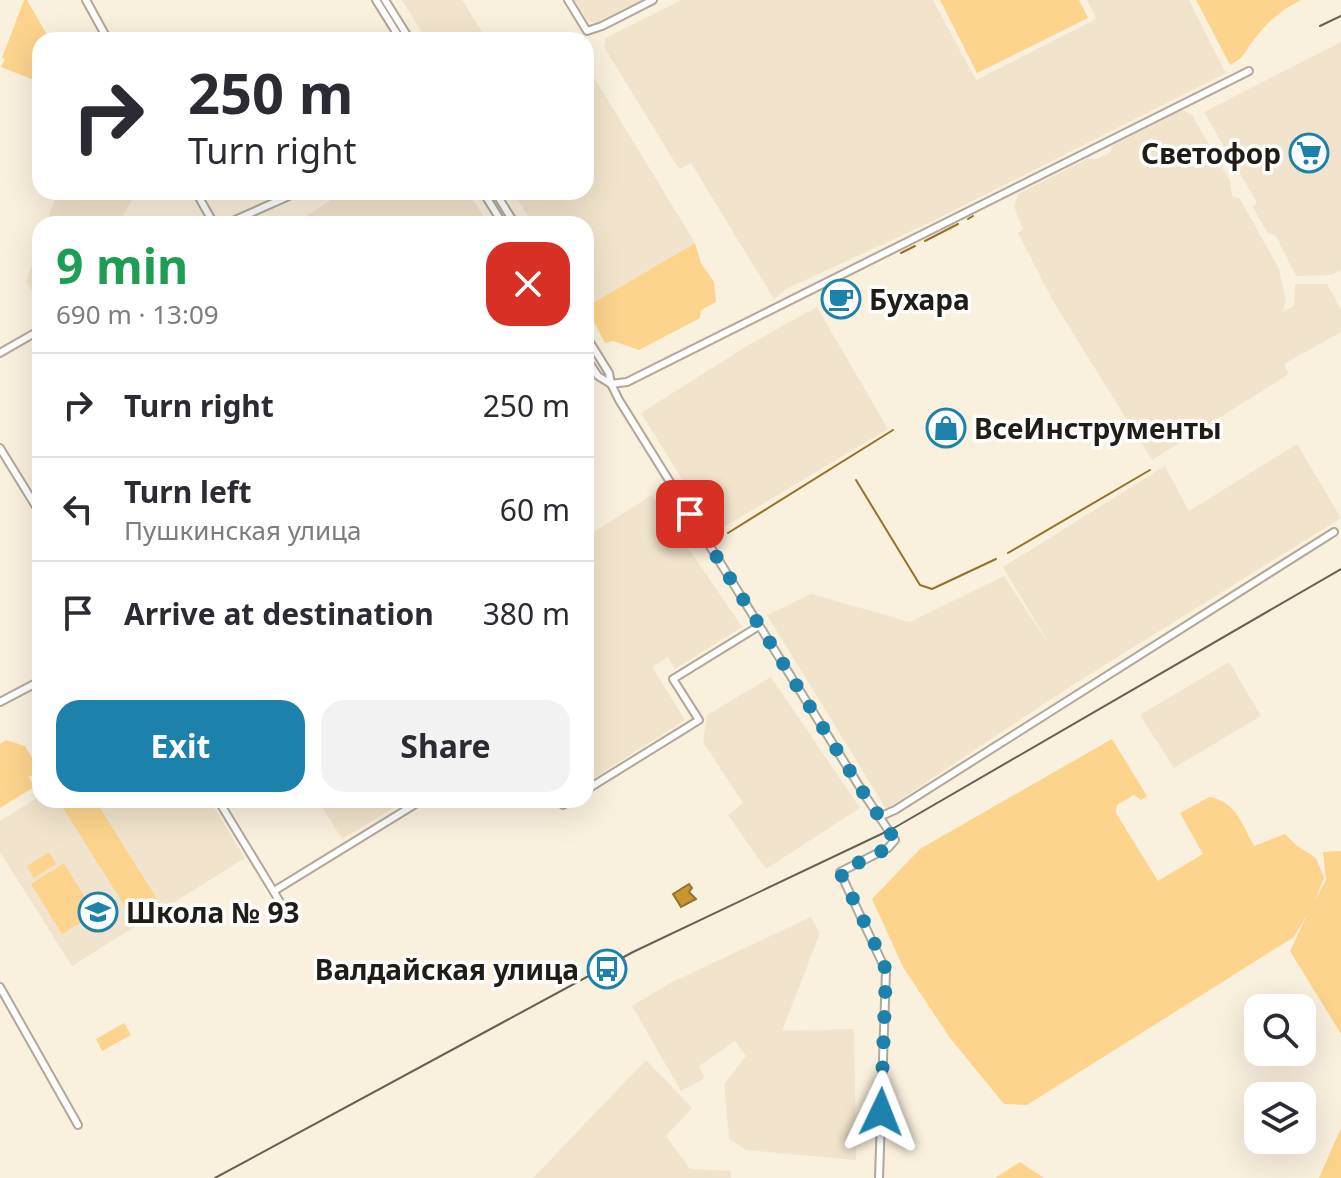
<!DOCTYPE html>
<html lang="en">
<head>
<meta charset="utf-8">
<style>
	body { margin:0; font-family:"Noto Sans",sans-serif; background:#f2f2f3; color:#2b2b33; height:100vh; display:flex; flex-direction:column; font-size:30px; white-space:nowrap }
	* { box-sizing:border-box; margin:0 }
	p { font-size:26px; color:#7c7c81 }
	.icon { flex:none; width:44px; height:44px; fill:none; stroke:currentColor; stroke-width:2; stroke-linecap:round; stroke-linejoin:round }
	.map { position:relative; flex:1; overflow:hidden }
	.drawer { position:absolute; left:32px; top:216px; width:562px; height:592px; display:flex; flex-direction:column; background:#fff; border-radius:24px; box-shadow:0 8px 32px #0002 }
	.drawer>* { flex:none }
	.guide { position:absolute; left:32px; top:32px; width:562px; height:168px; border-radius:24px; box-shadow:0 8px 32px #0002; background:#fff; color:#2b2b33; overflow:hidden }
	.buttons { position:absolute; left:1244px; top:994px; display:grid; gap:16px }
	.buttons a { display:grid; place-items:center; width:72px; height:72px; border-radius:16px; background:#fff; box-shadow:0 8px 32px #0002; font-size:40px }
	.pin { position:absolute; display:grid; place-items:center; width:68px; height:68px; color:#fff; margin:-34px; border-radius:16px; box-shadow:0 4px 12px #0006 }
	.me { position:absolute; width:88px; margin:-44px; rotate:2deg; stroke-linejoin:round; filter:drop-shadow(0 0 6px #0008) }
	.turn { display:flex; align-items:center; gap:28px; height:168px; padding:0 24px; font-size:36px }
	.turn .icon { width:104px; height:104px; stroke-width:2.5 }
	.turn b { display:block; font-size:56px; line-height:68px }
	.round { display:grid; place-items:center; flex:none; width:84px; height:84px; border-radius:24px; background:#f2f2f3 }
	.summary { display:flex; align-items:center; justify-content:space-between; height:136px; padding:0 24px }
	h1 { font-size:48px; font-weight:700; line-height:60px; color:#1e9e55 }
	.action { display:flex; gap:16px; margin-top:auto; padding:16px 24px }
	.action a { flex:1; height:92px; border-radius:24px; background:#1c82ac; color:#fff; font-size:32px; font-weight:700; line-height:92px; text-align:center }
	.action a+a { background:#f2f2f3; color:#2b2b33 }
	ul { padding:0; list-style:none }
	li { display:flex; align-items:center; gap:24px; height:104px; padding:0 24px; border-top:2px solid #e1e1e2 }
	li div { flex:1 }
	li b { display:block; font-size:30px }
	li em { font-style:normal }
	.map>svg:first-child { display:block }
	.built { fill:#f2e4cc }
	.green { fill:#fcd48d }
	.water { fill:#c79734; stroke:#95722b; stroke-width:2 }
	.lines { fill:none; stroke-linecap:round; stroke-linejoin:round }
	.stream { stroke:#95722b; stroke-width:2 }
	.minor-casing { stroke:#b1a897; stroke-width:10 }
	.minor { stroke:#fff; stroke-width:6 }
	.tram { stroke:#656056; stroke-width:2 }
	.route { stroke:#1c82ac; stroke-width:14; stroke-dasharray:0 25.2 }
	.labels { text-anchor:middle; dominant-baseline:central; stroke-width:7; stroke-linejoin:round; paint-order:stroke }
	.poi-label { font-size:28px; font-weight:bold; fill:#201d17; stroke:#fefefe; text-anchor:start }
</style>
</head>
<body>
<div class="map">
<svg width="1341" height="1178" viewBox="0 0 1341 1178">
	<rect width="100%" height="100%" fill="#faf0de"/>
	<g class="built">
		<path d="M402,0H462L487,40H427Z"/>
		<path d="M574,0H643L597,23L588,21Z"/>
		<path d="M681,0H933L976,80L1096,19L1087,0H1189L1226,73L931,222L786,289L774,299L691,163L679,169L604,47L606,38Z"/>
		<path d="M1341,42V270L1332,275L1296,276L1276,236L1267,232L1253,207L1257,203L1204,112Z"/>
		<path d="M590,71L695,243L586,307V224H533L513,192H586V74Z"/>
		<path d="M1182,110L1192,115L1230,181L1232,196L1240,199L1279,269L1286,301L1282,312L1294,306L1295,284H1327L1341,309V332L1284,364L1289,374L1152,460L1053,301L1018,233L1023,229L1014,207L1018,194L1087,159H1097L1110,153L1112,146Z"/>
		<path d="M57,192H133L135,195L118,224H46Z"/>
		<path d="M344,192H468L488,224H293Z"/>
		<path d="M40,241V304L26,282Z"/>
		<path d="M817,307L888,429L719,530L709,517V511L687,487L641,413L750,344Z"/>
		<path d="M1297,444L1341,518L1074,684L886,809L767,615L811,594L910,622L1004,576L1053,651L1003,567L1165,466L1189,511Z"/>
		<path d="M652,495L742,627L675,669L668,657L652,667L685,720L586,783V537Z"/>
		<path d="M1229,662L1261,716L1174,768L1140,715Z"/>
		<path d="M771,677L860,808L766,869L728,815L743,803L703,742L707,715Z"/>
		<path d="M40,796V800H209L245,858L72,966L0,852V821Z"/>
		<path d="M318,800H407L342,839Z"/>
		<path d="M811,917L820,933L782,1031L854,1029L856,1160L746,1150L729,1139L724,1084L746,1056L735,1041L699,1066L705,1078L681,1091L632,1006L670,983Z"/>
		<path d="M646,1060L692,1108L666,1136L690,1169L731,1171V1178H533Z"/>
	</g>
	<g class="green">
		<path d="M24,0H27L50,40H40V71L34,80L1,67L5,59L2,58Z"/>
		<path d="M940,0H1079L1088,18L977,73Z"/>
		<path d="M1196,0H1301C1283,9 1269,20 1256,37C1245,50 1247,56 1230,65Z"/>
		<path d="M695,243L701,263L714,282L716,302L701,310L700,318L639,350L613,341L605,343L586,307Z"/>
		<path d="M1112,739L1147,796L1141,800L1134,795L1117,805L1116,813L1158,881L1203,854L1180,813L1210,797C1236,802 1242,824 1254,846L1285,834L1296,845L1316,858L1324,878L1315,900L1326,880L1323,852L1341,851V1034L1290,951L1308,913L1294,937L1027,1105L1004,1104L950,1038L903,967L872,899L920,849Z"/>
		<path d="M6,740L25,746L40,771L29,777L34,787L0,808V744Z"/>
		<path d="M58,800H95L157,899L131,916Z"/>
		<path d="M49,852L56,864L34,878L27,866Z"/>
		<path d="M64,863L95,914L62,934L31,884Z"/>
		<path d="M124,1023L131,1035L102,1051L96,1039Z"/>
		<path d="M1341,1128V1178H1319Z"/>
		<path d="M1020,1162L1044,1178H995Z"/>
	</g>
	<path class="water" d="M689,884L692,888L689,892L696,899L681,907L673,894Z"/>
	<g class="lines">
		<g class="stream">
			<path d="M968,219L973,216"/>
			<path d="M262,224L266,221"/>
			<path d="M925,241L958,224"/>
			<path d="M901,253L915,246"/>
			<path d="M856,480L920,585L932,589L996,559"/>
			<path d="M728,533L893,430"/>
			<path d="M1008,553L1150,470"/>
		</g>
		<g class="minor-casing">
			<g id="minor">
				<path d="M86,0L108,40"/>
				<path d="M376,0L401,40"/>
				<path d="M385,0L410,40"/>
				<path d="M568,0L587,31L602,26L653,0"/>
				<path d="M196,192L214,224"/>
				<path d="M483,192L503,224"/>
				<path d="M495,192L515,224"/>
				<path d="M226,224L298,192"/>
				<path d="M586,336L609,373L611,384L619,400L866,797L895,840L888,848L840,872L886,971L879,1178"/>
				<path d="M0,353L40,330"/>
				<path d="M586,358L598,376L611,384"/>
				<path d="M611,384L627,382L1249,71"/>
				<path d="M0,448L40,513"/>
				<path d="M0,702L40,681"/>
				<path d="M586,790L699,720L673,679L759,626"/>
				<path d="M218,800L280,902"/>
				<path d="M560,800L563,805L570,800"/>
				<path d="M879,817L895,810L1334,532"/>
				<path d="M274,891L422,800"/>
				<path d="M0,987L78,1125"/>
			</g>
		</g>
		<use href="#minor" class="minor"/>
		<g class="tram">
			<path d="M1320,26L1341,16"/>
			<path d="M215,1178L633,952L894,828L1341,569"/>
		</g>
	</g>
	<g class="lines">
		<path class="route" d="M690,514L866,797L895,840L888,848L840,872L882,959L886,971L881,1112"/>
	</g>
	<defs>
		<g id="supermarket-ring" transform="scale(2)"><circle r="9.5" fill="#fefefe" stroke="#1c82ac" stroke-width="1.5"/><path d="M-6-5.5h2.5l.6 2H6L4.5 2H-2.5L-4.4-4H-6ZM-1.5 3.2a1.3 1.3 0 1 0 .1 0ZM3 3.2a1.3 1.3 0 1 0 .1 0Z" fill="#1c82ac"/></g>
		<g id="cafe-ring" transform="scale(2)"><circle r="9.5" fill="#fefefe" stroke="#1c82ac" stroke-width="1.5"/><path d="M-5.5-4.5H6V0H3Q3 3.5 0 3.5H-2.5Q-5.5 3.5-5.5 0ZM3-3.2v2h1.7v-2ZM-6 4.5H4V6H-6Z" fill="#1c82ac"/></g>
		<g id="shop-ring" transform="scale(2)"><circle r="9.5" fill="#fefefe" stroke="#1c82ac" stroke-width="1.5"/><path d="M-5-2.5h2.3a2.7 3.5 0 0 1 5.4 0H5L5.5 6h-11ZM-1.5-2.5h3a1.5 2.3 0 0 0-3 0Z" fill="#1c82ac"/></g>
		<g id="school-ring" transform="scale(2)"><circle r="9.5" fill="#fefefe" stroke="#1c82ac" stroke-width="1.5"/><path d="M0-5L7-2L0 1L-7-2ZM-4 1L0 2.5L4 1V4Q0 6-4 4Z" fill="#1c82ac"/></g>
		<g id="bus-ring" transform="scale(2)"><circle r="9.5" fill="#fefefe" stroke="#1c82ac" stroke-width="1.5"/><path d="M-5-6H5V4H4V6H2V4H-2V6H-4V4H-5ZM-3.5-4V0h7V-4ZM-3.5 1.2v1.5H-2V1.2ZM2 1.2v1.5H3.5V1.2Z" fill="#1c82ac"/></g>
	</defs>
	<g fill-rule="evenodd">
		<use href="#supermarket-ring" x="1309" y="153"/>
		<use href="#cafe-ring" x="841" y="299"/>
		<use href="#shop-ring" x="946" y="428"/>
		<use href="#school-ring" x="98" y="912"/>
		<use href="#bus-ring" x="607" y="969"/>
	</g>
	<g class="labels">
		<g class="poi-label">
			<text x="1281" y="153" text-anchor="end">Светофор</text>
			<text x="869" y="299">Бухара</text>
			<text x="974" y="428">ВсеИнструменты</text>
			<text x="126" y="912">Школа № 93</text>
			<text x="579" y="969" text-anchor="end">Валдайская улица</text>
		</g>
	</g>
</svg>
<div class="buttons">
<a><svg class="icon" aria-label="search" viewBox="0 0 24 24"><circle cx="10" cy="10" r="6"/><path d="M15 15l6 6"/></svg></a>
<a><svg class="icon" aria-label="layers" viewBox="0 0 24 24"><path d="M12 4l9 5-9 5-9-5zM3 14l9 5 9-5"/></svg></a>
</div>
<div class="pin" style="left:690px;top:514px;background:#d93025"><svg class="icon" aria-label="arrive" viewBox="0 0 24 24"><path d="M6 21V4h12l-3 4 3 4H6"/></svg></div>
<svg class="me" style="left:881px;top:1112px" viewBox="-20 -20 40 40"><path d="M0-17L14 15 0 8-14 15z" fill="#1c82ac" stroke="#fff" stroke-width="4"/></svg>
<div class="guide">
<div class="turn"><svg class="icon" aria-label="right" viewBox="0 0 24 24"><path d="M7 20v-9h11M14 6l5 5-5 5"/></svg><div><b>250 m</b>Turn right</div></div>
</div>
<section class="drawer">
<div class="summary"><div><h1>9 min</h1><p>690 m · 13:09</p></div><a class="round" style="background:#d93025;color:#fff"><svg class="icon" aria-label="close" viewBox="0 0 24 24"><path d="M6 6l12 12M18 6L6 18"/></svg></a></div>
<ul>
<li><svg class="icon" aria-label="right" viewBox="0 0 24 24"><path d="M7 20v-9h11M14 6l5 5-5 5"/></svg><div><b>Turn right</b></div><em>250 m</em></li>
<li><svg class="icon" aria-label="left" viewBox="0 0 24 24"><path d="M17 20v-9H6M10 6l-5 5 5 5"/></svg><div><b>Turn left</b><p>Пушкинская улица</p></div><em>60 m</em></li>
<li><svg class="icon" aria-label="arrive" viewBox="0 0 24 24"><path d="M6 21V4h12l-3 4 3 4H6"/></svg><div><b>Arrive at destination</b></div><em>380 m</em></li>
</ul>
<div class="action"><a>Exit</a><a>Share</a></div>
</section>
</div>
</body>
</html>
